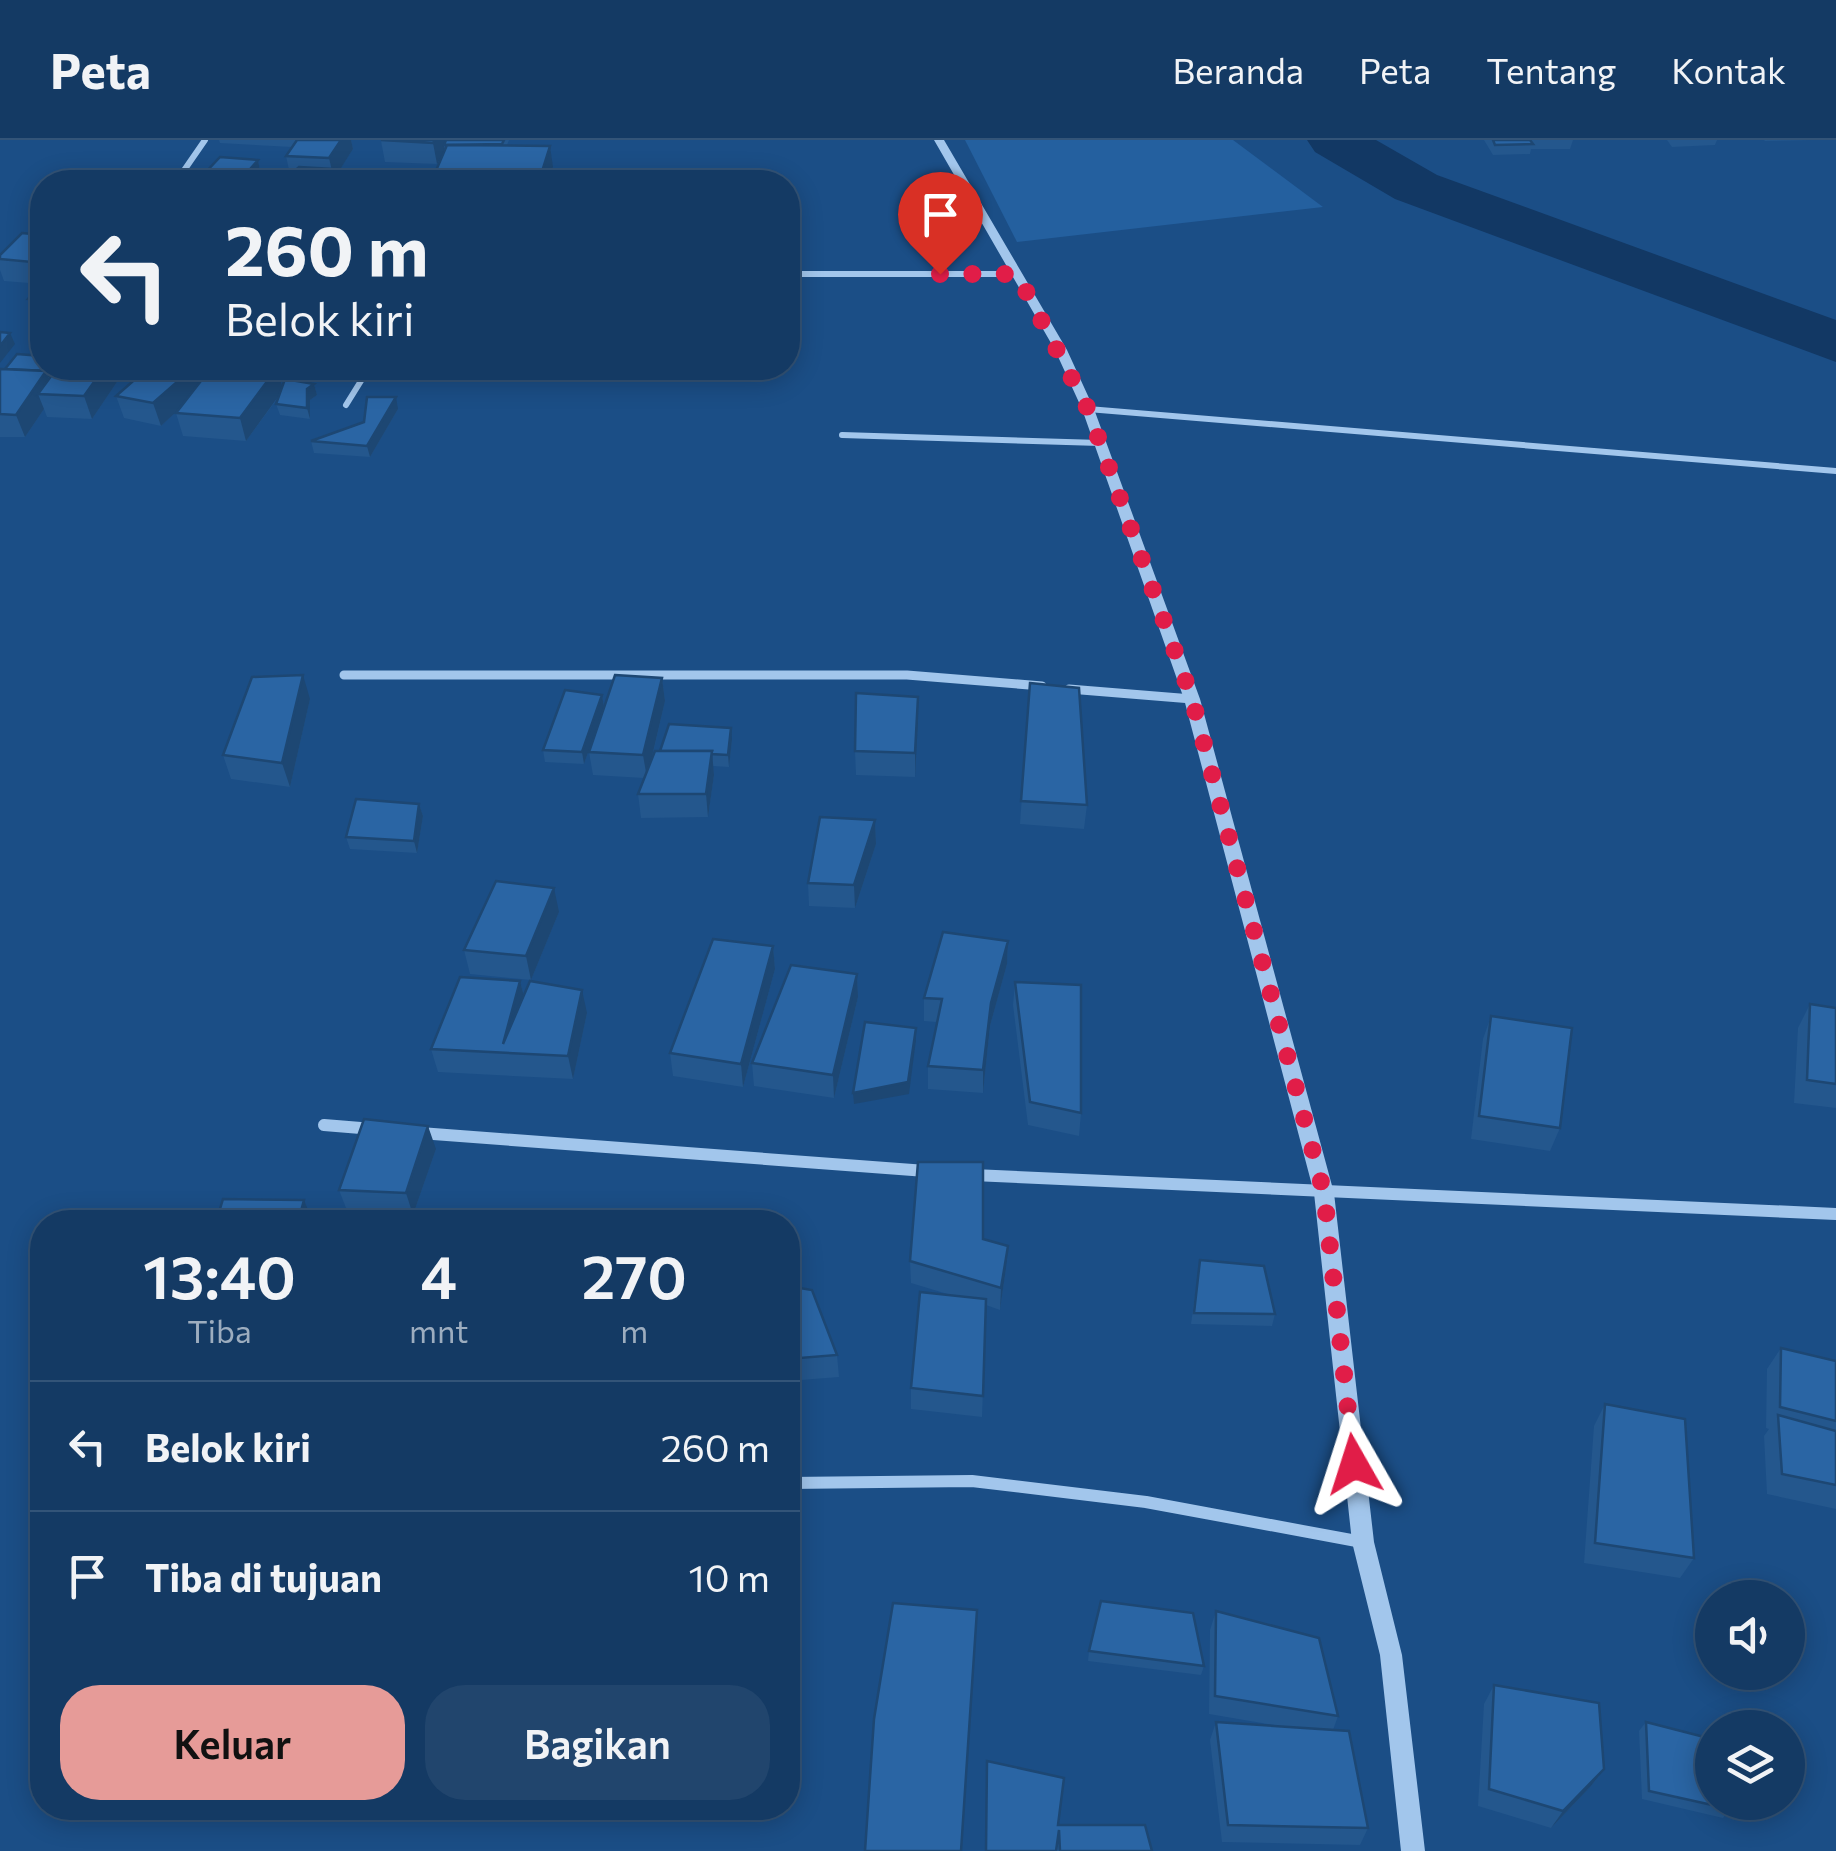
<!DOCTYPE html>
<html lang="id">
<head>
<meta charset="utf-8">
<style>
	body { margin:0; font-family:Commissioner,sans-serif; background:#21456d; color:#f1f3f6; height:100vh; display:flex; flex-direction:column; font-size:38px; white-space:nowrap }
	* { box-sizing:border-box; margin:0 }
	p { font-size:32px; color:#9dadbf }
	.icon { flex:none; width:55px; height:55px; fill:none; stroke:currentColor; stroke-width:2; stroke-linecap:round; stroke-linejoin:round }
	.map { position:relative; flex:1; overflow:hidden }
	.details { position:absolute; left:30px; top:1070px; width:770px; height:610px; display:flex; flex-direction:column; background:#143a64; border-radius:40px; box-shadow:0 5px 25px #0003,0 0 0 2px #335478 }
	.details>* { flex:none }
	.guide { position:absolute; left:30px; top:30px; width:770px; height:210px; border-radius:40px; box-shadow:0 5px 25px #0003,0 0 0 2px #335478; background:#143a64; color:#f1f3f6; overflow:hidden }
	.fabs { position:absolute; left:1695px; top:1440px; display:grid; gap:20px }
	.fabs a { display:grid; place-items:center; width:110px; height:110px; border-radius:50%; background:#143a64; box-shadow:0 5px 25px #0003,0 0 0 2px #335478; font-size:50px }
	.pin { position:absolute; display:grid; place-items:center; width:85px; height:85px; color:#fff; margin:-102px -42px; border-radius:50% 50% 50% 0; rotate:-45deg; box-shadow:0 0 10px #0007 }
	.pin .icon { rotate:45deg }
	.me { position:absolute; width:110px; margin:-55px; rotate:354deg; stroke-linejoin:round; filter:drop-shadow(0 0 8px #0008) }
	.turn { display:flex; align-items:center; gap:35px; height:210px; padding:0 30px; font-size:45px }
	.turn .icon { width:130px; height:130px; stroke-width:2.5 }
	.turn b { display:block; font-size:70px; line-height:85px }
	.eta { display:flex; justify-content:space-evenly; align-items:center; height:170px; text-align:center }
	.eta b { font-size:60px; font-weight:600; line-height:70px }
	.primary-button { display:flex; gap:20px; margin-top:auto; padding:20px 30px }
	.primary-button a { flex:1; height:115px; border-radius:40px; background:#e69b98; color:#111; font-size:40px; font-weight:600; line-height:115px; text-align:center }
	.primary-button a+a { background:#21456d; color:#f1f3f6 }
	ul { padding:0; list-style:none }
	li { display:flex; align-items:center; gap:30px; height:130px; padding:0 30px; border-top:2px solid #335478 }
	li div { flex:1 }
	li b { display:block; font-size:38px }
	li em { font-style:normal }
	header { display:flex; align-items:center; gap:60px; box-sizing:border-box; height:140px; padding:0 50px; background:#143a64; border-bottom:2px solid #335478 }
	header strong { font-size:48px }
	nav { display:flex; gap:55px; margin-inline-start:auto; font-size:35px }
	.map>svg:first-child { display:block }
	.green { fill:#24609f }
	.lines { fill:none; stroke-linecap:round; stroke-linejoin:round }
	.river { fill:#123864; fill-rule:evenodd }
	.minor-far2 { stroke:#a2c6ec; stroke-width:6 }
	.minor-far1 { stroke:#a2c6ec; stroke-width:9 }
	.minor { stroke:#a2c6ec; stroke-width:12 }
	.tertiary { fill:#a2c6ec; fill-rule:evenodd }
	.wall { fill:#24578d }
	.shaded-wall { fill:#1d4773 }
	.building { fill:#2a65a4; stroke:#1d4773; stroke-width:2.5 }
	.route { stroke:#e11d48; stroke-width:18; stroke-dasharray:0 32.4 }
</style>
</head>
<body>
<header>
<strong>Peta</strong>
<nav><a>Beranda</a><a>Peta</a><a>Tentang</a><a>Kontak</a></nav>
</header>
<div class="map">
<svg width="1836" height="1711" viewBox="0 0 1836 1711">
	<rect width="100%" height="100%" fill="#1b4e86"/>
	<path class="green" d="M965,0H1233L1323,67L1017,102Z"/>
	<g class="lines">
		<path class="river" d="M1307,0H1376L1437,35L1836,180V222L1395,59L1315,12Z"/>
		<g class="minor-far2">
			<path d="M176,42L205,0"/>
			<path d="M788,134H1017"/>
			<path d="M346,265L369,228"/>
			<path d="M1088,269L1836,331"/>
			<path d="M842,295L1100,303"/>
		</g>
		<g class="minor-far1">
			<path d="M344,535H907L1042,546"/>
			<path d="M1069,549L1192,559"/>
		</g>
		<g class="minor">
			<path d="M324,985L373,989"/>
			<path d="M420,993L926,1031"/>
			<path d="M973,1035L1836,1074"/>
			<path d="M788,1343L972,1341L1146,1362L1362,1402"/>
		</g>
		<path class="tertiary" d="M934,0H944L1067,210L1094,269L1200,559L1334,1053L1374,1402L1402,1515L1425,1711H1401L1380,1515L1352,1402L1314,1053L1184,559L1082,269L1055,210Z"/>
	</g>
	<g class="wall">
		<path d="M219,0H351L353,9L340,29L349,30L351,40L290,34L286,16L292,7L220,3Z"/>
		<path d="M509,0L507,5L553,27L548,42H437L435,33L442,16L437,24L385,22L381,1Z"/>
		<path d="M1484,0H1573L1570,9H1531L1530,14L1493,15Z"/>
		<path d="M1667,0H1717L1715,5L1672,7Z"/>
		<path d="M1764,0H1812L1765,1Z"/>
		<path d="M258,20L260,31L250,42H159L207,40L205,33Z"/>
		<path d="M42,95V171L32,170L28,159L41,144L4,141L0,130V115Z"/>
		<path d="M42,207V228H121L123,233L92,279L47,277L44,269L25,297H0V229H5L39,216L38,213Z"/>
		<path d="M148,228H297L277,229L282,248L314,244L317,255L310,260V279L280,275L276,264L280,255L246,301L183,296L176,273L178,270L161,286L124,278L116,256Z"/>
		<path d="M313,228H359L350,238L315,234Z"/>
		<path d="M388,228H452L449,239L389,231Z"/>
		<path d="M398,269L370,317L314,313L311,301Z"/>
		<path d="M662,538L665,561L651,622L732,600L729,627L713,626L714,635L708,677L641,678L638,654L644,638L593,635L589,612L603,570L584,624L545,622L543,610L602,555L604,567Z"/>
		<path d="M1030,543L1087,665L1084,689L1020,684Z"/>
		<path d="M310,559L290,647L231,639L223,615Z"/>
		<path d="M918,580L915,637L856,635L855,611Z"/>
		<path d="M419,664L423,676L417,713L350,709L346,697Z"/>
		<path d="M875,680L876,704L855,768L809,766L808,743Z"/>
		<path d="M559,772L531,840L470,834L464,810Z"/>
		<path d="M1008,801L1007,824L990,886L983,953L928,949V926L937,882L924,881V858Z"/>
		<path d="M773,806L775,829L743,947L673,936L670,913Z"/>
		<path d="M857,834L858,857L834,958L754,946L752,923Z"/>
		<path d="M520,841L524,856L587,873L573,939L438,932L431,909Z"/>
		<path d="M1015,842L1081,973L1079,996L1028,985L1013,865Z"/>
		<path d="M1810,864L1836,868V968L1794,963L1798,888Z"/>
		<path d="M1491,876L1560,988L1550,1011L1471,999L1483,899Z"/>
		<path d="M436,1009L413,1075L348,1073L339,1050Z"/>
		<path d="M983,1099L1006,1128L1000,1170L986,1165L982,1277L911,1269V1248L954,1156L911,1143L910,1121Z"/>
		<path d="M1198,1132L1275,1174L1272,1186L1191,1184Z"/>
		<path d="M788,1146L837,1215L839,1237L788,1241Z"/>
		<path d="M1781,1208L1836,1221V1369L1767,1354L1764,1296L1769,1289L1766,1288L1767,1229Z"/>
		<path d="M1605,1264L1694,1418L1680,1438L1584,1423L1594,1286Z"/>
		<path d="M1216,1471L1338,1576L1333,1590L1368,1688L1360,1705L1222,1702L1210,1600L1216,1582L1286,1587L1209,1574L1210,1490Z"/>
		<path d="M1089,1511L1204,1526L1201,1535L1088,1521Z"/>
		<path d="M1494,1545L1604,1629L1591,1646L1551,1688L1478,1666L1484,1564Z"/>
		<path d="M1646,1582L1730,1669L1723,1678L1642,1659L1639,1591Z"/>
		<path d="M987,1621L1058,1685L1152,1711H985Z"/>
	</g>
	<g class="shaded-wall">
		<path d="M341,0H351L353,9L334,39L329,18Z"/>
		<path d="M435,0H452L444,5L445,11L437,24L433,3Z"/>
		<path d="M550,6L553,27L548,42H539Z"/>
		<path d="M258,20L260,31L250,42H245L243,37Z"/>
		<path d="M349,30L351,42H345Z"/>
		<path d="M10,193L15,204L0,223V206Z"/>
		<path d="M104,228H121L123,233L92,279L84,256Z"/>
		<path d="M193,228H205L209,241L161,286L153,263Z"/>
		<path d="M277,228L283,250L246,301L240,278Z"/>
		<path d="M348,228H359L350,238Z"/>
		<path d="M447,228H452L449,239Z"/>
		<path d="M46,231L54,254H38L44,269L25,297L16,275Z"/>
		<path d="M314,244L317,255L310,260V279L307,268V249Z"/>
		<path d="M396,257L398,269L370,317L367,306Z"/>
		<path d="M303,535L310,559L290,647L282,623Z"/>
		<path d="M662,538L665,561L647,638L643,615Z"/>
		<path d="M602,555L604,567L584,624L582,612Z"/>
		<path d="M918,557V580L915,637V613Z"/>
		<path d="M731,588L732,600L729,627L728,615Z"/>
		<path d="M712,611L714,635L708,677L706,654Z"/>
		<path d="M419,664L423,676L417,713L414,701Z"/>
		<path d="M875,680L876,704L855,768L854,745Z"/>
		<path d="M554,748L559,772L531,840L526,816Z"/>
		<path d="M1008,801L1007,824L990,886L983,953V930L991,863Z"/>
		<path d="M773,806L775,829L743,947L741,924Z"/>
		<path d="M857,834L858,857L834,958L833,935Z"/>
		<path d="M520,841L526,864L503,904Z"/>
		<path d="M582,850L587,873L573,939L568,916Z"/>
		<path d="M916,888V900L909,954L854,964L853,953Z"/>
		<path d="M428,986L436,1009L413,1075L406,1053Z"/>
		<path d="M304,1060L313,1082H298Z"/>
		<path d="M1008,1106L1006,1128L1000,1170L1001,1148Z"/>
		<path d="M1604,1629L1591,1646L1551,1688L1563,1671Z"/>
	</g>
	<g class="building">
		<path d="M297,0H341L329,18L286,16Z"/>
		<path d="M381,0H435L433,3Z"/>
		<path d="M446,0H504L502,4L444,5Z"/>
		<path d="M1493,0H1530L1533,4L1495,5Z"/>
		<path d="M447,5L550,6L539,41H492L495,32L435,33Z"/>
		<path d="M220,17L258,20L243,37L205,33Z"/>
		<path d="M299,27L349,30L344,42L342,34H291Z"/>
		<path d="M277,34H342L338,42H272Z"/>
		<path d="M164,37L227,42H159Z"/>
		<path d="M22,93L42,95V123L0,119V115Z"/>
		<path d="M41,143L42,144V160L28,159Z"/>
		<path d="M0,192L10,193L0,206Z"/>
		<path d="M17,214L42,216V228H57L51,236H47L46,231L5,229Z"/>
		<path d="M57,228H104L84,256L38,254Z"/>
		<path d="M148,228H193L153,263L116,256Z"/>
		<path d="M211,228H277L240,278L176,273Z"/>
		<path d="M0,229L46,231L16,275L0,274Z"/>
		<path d="M285,239L314,244L307,249V268L276,264Z"/>
		<path d="M367,257H396L367,306L311,301L364,282Z"/>
		<path d="M303,535L282,623L223,615L252,537Z"/>
		<path d="M615,535L662,538L643,615L589,612Z"/>
		<path d="M1030,543L1079,548L1087,665L1021,661Z"/>
		<path d="M565,550L602,555L582,612L543,610Z"/>
		<path d="M856,553L918,557L915,613L855,611Z"/>
		<path d="M669,584L731,588L728,615L711,614L712,611H660Z"/>
		<path d="M655,611H712L706,654H638Z"/>
		<path d="M356,659L419,664L414,701L346,697Z"/>
		<path d="M820,677L875,680L854,745L808,743Z"/>
		<path d="M496,741L554,748L526,816L464,810Z"/>
		<path d="M943,792L1008,801L991,863L983,930L928,926L942,859L924,858Z"/>
		<path d="M713,799L773,806L741,924L670,913Z"/>
		<path d="M791,825L857,834L833,935L752,923Z"/>
		<path d="M460,837L520,841L503,904L530,841L582,850L568,916L431,909Z"/>
		<path d="M1015,842L1081,845V973L1030,962Z"/>
		<path d="M1810,864L1836,868V944L1807,940Z"/>
		<path d="M1491,876L1572,888L1560,988L1479,976Z"/>
		<path d="M865,882L916,888L908,942L853,953Z"/>
		<path d="M364,979L428,986L406,1053L339,1050Z"/>
		<path d="M918,1022H983V1099L1008,1106L1001,1148L910,1121Z"/>
		<path d="M223,1059L304,1060L298,1082H216Z"/>
		<path d="M501,1075L499,1082H438L440,1077Z"/>
		<path d="M1200,1120L1264,1126L1275,1174L1194,1173Z"/>
		<path d="M788,1146L812,1150L837,1215L788,1219Z"/>
		<path d="M920,1152L986,1159L983,1256L911,1248Z"/>
		<path d="M1781,1208L1836,1221V1281L1780,1267Z"/>
		<path d="M1605,1264L1685,1279L1694,1418L1595,1403Z"/>
		<path d="M1778,1275L1836,1291V1345L1782,1334Z"/>
		<path d="M1101,1461L1193,1473L1204,1526L1089,1511Z"/>
		<path d="M893,1463L977,1470L961,1711H865L874,1579Z"/>
		<path d="M1216,1471L1319,1498L1338,1576L1215,1556Z"/>
		<path d="M1494,1545L1599,1563L1604,1629L1563,1671L1489,1649Z"/>
		<path d="M1216,1582L1349,1591L1368,1688L1228,1685Z"/>
		<path d="M1646,1582L1712,1599V1662H1731L1730,1669L1649,1651Z"/>
		<path d="M987,1621L1064,1638L1058,1685H1145L1152,1711H1060L1059,1690L1056,1711H986Z"/>
	</g>
	<g class="lines">
		<path class="route" d="M940,134H1017L1088,269L1192,559L1324,1053L1354,1324"/>
	</g>
</svg>
<div class="fabs">
<a><svg class="icon" aria-label="sound" viewBox="0 0 24 24"><path d="M4 9h4l5-4v14l-5-4H4zM17 9q2 3 0 6"/></svg></a>
<a><svg class="icon" aria-label="layers" viewBox="0 0 24 24"><path d="M12 4l9 5-9 5-9-5zM3 14l9 5 9-5"/></svg></a>
</div>
<div class="pin" style="left:940px;top:134px;background:#d93025"><svg class="icon" aria-label="arrive" viewBox="0 0 24 24"><path d="M6 21V4h12l-3 4 3 4H6"/></svg></div>
<svg class="me" style="left:1354px;top:1324px" viewBox="-20 -20 40 40"><path d="M0-17L14 15 0 8-14 15z" fill="#e11d48" stroke="#fff" stroke-width="4"/></svg>
<div class="guide">
<div class="turn"><svg class="icon" aria-label="left" viewBox="0 0 24 24"><path d="M17 20v-9H6M10 6l-5 5 5 5"/></svg><div><b>260 m</b>Belok kiri</div></div>
</div>
<section class="details">
<div class="eta">
<div><b>13:40</b><p>Tiba</p></div>
<div><b>4</b><p>mnt</p></div>
<div><b>270</b><p>m</p></div>
</div>
<ul>
<li><svg class="icon" aria-label="left" viewBox="0 0 24 24"><path d="M17 20v-9H6M10 6l-5 5 5 5"/></svg><div><b>Belok kiri</b></div><em>260 m</em></li>
<li><svg class="icon" aria-label="arrive" viewBox="0 0 24 24"><path d="M6 21V4h12l-3 4 3 4H6"/></svg><div><b>Tiba di tujuan</b></div><em>10 m</em></li>
</ul>
<div class="primary-button"><a>Keluar</a><a>Bagikan</a></div>
</section>
</div>
</body>
</html>
